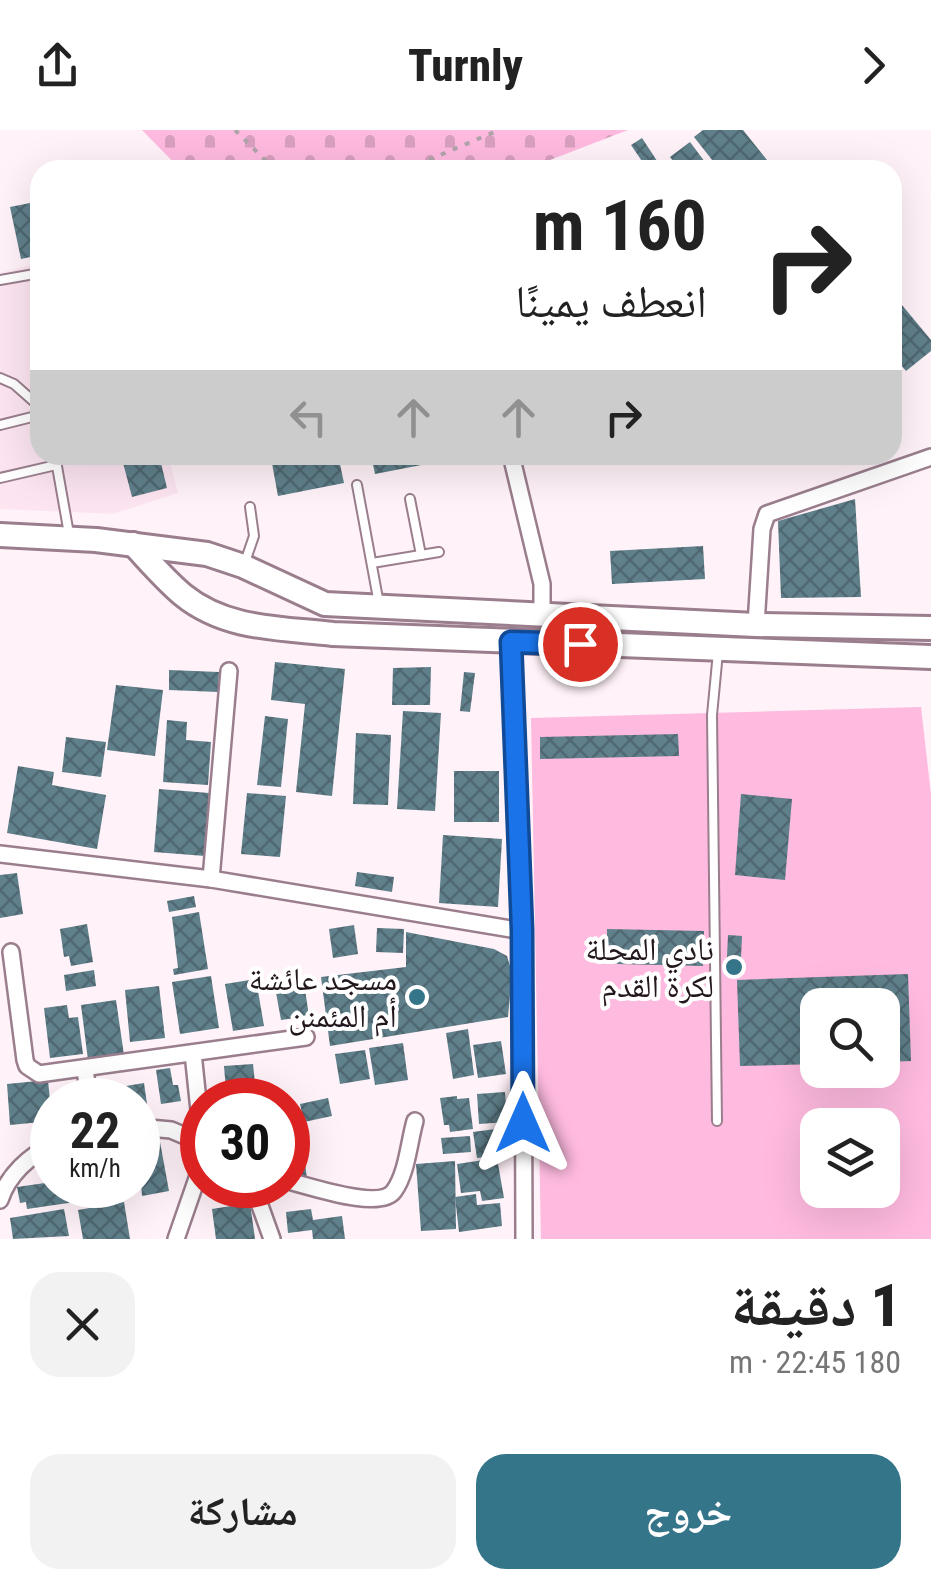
<!DOCTYPE html>
<html lang="ar">
<head>
<meta charset="utf-8">
<style>
	body { margin:0; font-family:"Roboto Condensed","Noto Naskh Arabic",sans-serif; background:#f2f2f2; color:#222; direction:rtl; height:100vh; display:flex; flex-direction:column; font-size:38px; white-space:nowrap }
	* { box-sizing:border-box; margin:0 }
	p { font-size:32px; color:#767676 }
	.icon { flex:none; width:55px; height:55px; fill:none; stroke:currentColor; stroke-width:2; stroke-linecap:round; stroke-linejoin:round }
	.map { position:relative; height:1109px; overflow:hidden; direction:ltr }
	.sheet { display:flex; flex-direction:column; background:#fff; flex:1 }
	.sheet>* { flex:none }
	.hud { position:absolute; left:30px; top:30px; width:872px; height:305px; border-radius:30px; box-shadow:0 10px 40px #0002; direction:rtl; background:#fff; color:#222; overflow:hidden }
	.controls { position:absolute; left:800px; top:858px; display:grid; gap:20px }
	.controls a { display:grid; place-items:center; width:100px; height:100px; border-radius:20px; background:#fff; box-shadow:0 10px 40px #0002; font-size:50px }
	.speed { position:absolute; left:30px; top:948px; display:flex; gap:20px; font-size:50px; font-weight:700; text-align:center }
	.speed>* { display:grid; place-content:center; width:130px; height:130px; border-radius:50%; background:#fff; box-shadow:0 10px 40px #0002; line-height:1 }
	.speed small { font-size:25px; font-weight:400 }
	.speed .limit { border:15px solid #d22; background:#fff; color:#111 }
	.pin { position:absolute; display:grid; place-items:center; width:85px; height:85px; color:#fff; margin:-42px; border:5px solid #fff; border-radius:50%; box-shadow:0 2px 10px #0007 }
	.me { position:absolute; width:110px; margin:-55px; rotate:0deg; stroke-linejoin:round; filter:drop-shadow(0 0 8px #0008) }
	.turn { display:flex; align-items:center; gap:35px; height:210px; padding:0 30px; font-size:45px }
	.turn .icon { width:130px; height:130px; stroke-width:2.5 }
	.turn b { display:block; font-size:70px; line-height:85px }
	.lanes { display:flex; align-items:center; height:95px; padding:0 30px; background:#0003; justify-content:center; gap:50px; direction:ltr }
	.lanes .off { opacity:.35 }
	.round { display:grid; place-items:center; flex:none; width:105px; height:105px; border-radius:30px; background:#f2f2f2 }
	.head { display:flex; align-items:center; justify-content:space-between; height:170px; padding:0 30px }
	h1 { font-size:60px; font-weight:800; line-height:75px }
	.action { display:flex; gap:20px; margin-top:auto; padding:20px 30px }
	.action a { flex:1; height:115px; border-radius:30px; background:#357589; color:#fff; font-size:40px; font-weight:800; line-height:115px; text-align:center }
	.action a+a { background:#f2f2f2; color:#222 }
	header { display:flex; justify-content:space-between; align-items:center; height:130px; padding:0 30px; background:#fff; font-size:45px; font-weight:800 }
	.map>svg:first-child { display:block }
	.built { fill:#fce5f1 }
	.cemetery { fill:url(#cemetery-stones) }
	.garden { fill:#febadf; fill-rule:evenodd }
	.building { fill:url(#building-cross-hatch) }
	.lines { fill:none; stroke-linecap:round; stroke-linejoin:round }
	.lane-casing { stroke:#9a7e8d; stroke-width:12 }
	.street-casing { stroke:#9a7e8d; stroke-width:20 }
	.secondary-casing { stroke:#9a7e8d; stroke-width:28 }
	.path { stroke:#b0a4aa; stroke-width:4; stroke-dasharray:5 8; stroke-linecap:butt }
	.lane { stroke:#fff; stroke-width:8 }
	.street { stroke:#fff; stroke-width:15 }
	.secondary { stroke:#fff; stroke-width:22 }
	.route-casing { stroke:#114b97; stroke-width:25 }
	.route { stroke:#1a73e8; stroke-width:18 }
	.poi-dot { fill:#357589; stroke:#fff; stroke-width:4 }
	.labels { text-anchor:middle; dominant-baseline:central; stroke-width:8; stroke-linejoin:round; paint-order:stroke }
	.poi-label { font-size:32px; fill:#22171d; stroke:#fff; text-anchor:end }
</style>
</head>
<body>
<header><svg class="icon" aria-label="forward" viewBox="0 0 24 24"><path d="M9 5l7 7-7 7"/></svg>Turnly<svg class="icon" aria-label="share" viewBox="0 0 24 24"><path d="M12 15V3M7 8l5-5 5 5M5 13v7h14v-7"/></svg></header>
<div class="map">
<svg width="931" height="1109" viewBox="0 0 931 1109">
	<defs>
		<pattern id="cemetery-stones" width="16" height="16" patternUnits="userSpaceOnUse" patternTransform="scale(2.5)"><rect width="16" height="16" fill="#febadf"/><path d="M2 7V4a2 2 0 0 1 4 0v3zM10 15v-3a2 2 0 0 1 4 0v3z" fill="#d99fbf"/></pattern>
		<pattern id="building-cross-hatch" width="8" height="8" patternUnits="userSpaceOnUse" patternTransform="scale(2.5)"><rect width="8" height="8" fill="#60808b"/><path d="M0 0l8 8M0 8l8-8" fill="none" stroke="#4f6871"/></pattern>
	</defs>
	<rect width="100%" height="100%" fill="#fff2f8"/>
	<path class="built" d="M40,133V325H168L178,363L113,384L0,379V143Z"/>
	<path class="cemetery" d="M142,0H628L524,40H181Z"/>
	<path class="garden" d="M921,577L931,665V1109H541L531,588ZM818,875H882V940H818ZM818,995H882V1060H818Z"/>
	<g class="building">
		<path d="M703,0H743L775,40H720L694,7Z"/>
		<path d="M642,8L663,40H648L631,15Z"/>
		<path d="M690,12L711,40H680L670,27Z"/>
		<path d="M40,71V125L21,129L10,77Z"/>
		<path d="M892,163L931,210V221L906,241L892,224Z"/>
		<path d="M121,325H159L167,358L132,367Z"/>
		<path d="M284,325H338L344,353L278,366L271,328Z"/>
		<path d="M371,325H446L447,330L375,344Z"/>
		<path d="M855,369L861,467L781,468L778,391Z"/>
		<path d="M703,416L705,449L612,454L610,421Z"/>
		<path d="M275,532L345,539L332,666L296,662L305,574L271,570Z"/>
		<path d="M431,537L430,575H392L393,538Z"/>
		<path d="M169,540L219,542L218,562L169,560Z"/>
		<path d="M464,542L475,543L470,582L460,581Z"/>
		<path d="M116,555L163,560L155,626L107,620Z"/>
		<path d="M403,581L441,583L435,681L397,679Z"/>
		<path d="M265,586L288,589L281,657L257,655Z"/>
		<path d="M167,590L187,592L186,610L211,612L208,655L163,652Z"/>
		<path d="M356,603L391,605L388,675L353,674Z"/>
		<path d="M678,604L679,626L540,629V607Z"/>
		<path d="M66,607L106,612L101,647L62,642Z"/>
		<path d="M18,636L54,642L52,655L106,665L97,719L7,703Z"/>
		<rect x="454" y="641" width="45" height="51"/>
		<path d="M159,659L209,663L205,726L154,722Z"/>
		<path d="M247,663L286,666L280,727L241,724Z"/>
		<path d="M741,664L792,669L785,750L735,745Z"/>
		<path d="M443,705L502,709L498,777L439,773Z"/>
		<path d="M357,742L394,747L392,762L355,756Z"/>
		<path d="M17,743L23,784L0,788V745Z"/>
		<path d="M194,766L196,777L169,782L167,771Z"/>
		<path d="M199,782L208,839L174,845L173,839L178,838L172,787Z"/>
		<path d="M87,794L93,832L71,836L69,826L64,827L60,799Z"/>
		<path d="M354,795L358,824L333,828L329,799Z"/>
		<path d="M377,798L404,799L403,823L376,822Z"/>
		<path d="M607,799L704,801L703,836L617,834V816L607,815Z"/>
		<path d="M406,802L494,819L507,826L512,843L508,887L330,916L321,847L406,837Z"/>
		<path d="M728,805L742,806L741,828L727,827Z"/>
		<path d="M94,840L96,856L66,861L64,845Z"/>
		<path d="M908,844L911,931L882,932V875H818V934L740,936L737,850Z"/>
		<path d="M211,846L219,898L180,904L172,852Z"/>
		<path d="M256,849L264,896L233,901L225,854Z"/>
		<path d="M304,853L309,886L281,890L275,857Z"/>
		<path d="M159,856L165,908L130,912L125,860Z"/>
		<path d="M116,870L124,925L88,930L81,875Z"/>
		<path d="M67,875L69,888L78,887L83,924L50,928L44,878Z"/>
		<path d="M468,899L474,945L453,949L446,903Z"/>
		<path d="M501,911L506,944L478,948L473,915Z"/>
		<path d="M403,913L408,950L375,955L369,918Z"/>
		<path d="M365,920L370,949L340,954L335,924Z"/>
		<path d="M253,934L256,963L234,965L233,960H226L224,936Z"/>
		<path d="M170,938L173,955H178L181,971L161,974L156,940Z"/>
		<path d="M48,950L52,991L10,995L7,954Z"/>
		<path d="M144,953L148,981L138,982V970H116L114,958Z"/>
		<path d="M505,962L507,992L479,994L477,964Z"/>
		<path d="M457,966V969L469,968L473,999L450,1002L449,995H444L440,968Z"/>
		<path d="M328,968L332,986L304,992L300,974Z"/>
		<path d="M503,998L507,1024L477,1028L473,1002Z"/>
		<path d="M470,1006L471,1022L443,1024L441,1008Z"/>
		<path d="M160,1012L169,1061L142,1066L138,1016Z"/>
		<path d="M303,1017L307,1049L288,1046V1019Z"/>
		<path d="M497,1028L504,1068L482,1071L480,1061L461,1063L457,1034Z"/>
		<path d="M455,1031L456,1099L421,1101L416,1034Z"/>
		<path d="M52,1052V1055H80L82,1071L27,1079L26,1072L20,1073L17,1057Z"/>
		<path d="M100,1055H135L136,1063L103,1068Z"/>
		<path d="M476,1064L477,1075L500,1073L502,1096L459,1102L455,1067Z"/>
		<path d="M124,1072L130,1109H83L78,1080Z"/>
		<path d="M250,1073L255,1109H216L212,1079Z"/>
		<path d="M64,1079L69,1106L13,1109L10,1088Z"/>
		<path d="M311,1079L313,1090L342,1086L345,1109H313L312,1100L288,1103L286,1082Z"/>
	</g>
	<g class="lines">
		<g class="lane-casing">
			<g id="lane">
				<path d="M0,150L40,143"/>
				<path d="M0,248L14,254L40,277"/>
				<path d="M0,295L40,285"/>
				<path d="M55,325L69,404"/>
				<path d="M0,348L56,335"/>
				<path d="M357,355L379,474"/>
				<path d="M410,369L421,425"/>
				<path d="M245,432L254,406L250,377"/>
				<path d="M372,433L439,422"/>
				<path d="M717,991L712,585L718,522"/>
			</g>
		</g>
		<g class="street-casing">
			<g id="street">
				<path d="M511,325L542,454V484"/>
				<path d="M756,495L762,399L767,384L931,327"/>
				<path d="M511,512L523,801L524,1109"/>
				<path d="M0,724L211,749L523,801"/>
				<path d="M211,749L229,541"/>
				<path d="M11,822L25,930L27,936L39,944L306,907"/>
				<path d="M193,923L202,1009"/>
				<path d="M85,939L89,970"/>
				<path d="M138,997L171,1000L202,1013"/>
				<path d="M288,1051C310,1056 380,1081 394,1061C407,1043 409,1012 415,991"/>
				<path d="M248,1055L258,1070L272,1109"/>
				<path d="M0,1070C8,1045 29,1026 52,1015"/>
				<path d="M176,1109L202,1034"/>
			</g>
		</g>
		<g class="secondary-casing">
			<g id="secondary">
				<path d="M0,405L96,410L207,424L243,436L325,474L756,495L931,498"/>
				<path d="M133,414C149,431 165,450 183,465C226,500 281,498 333,504L931,527"/>
			</g>
		</g>
		<g class="path">
			<path d="M235,0L275,40"/>
			<path d="M405,40L499,0"/>
		</g>
		<use href="#lane" class="lane"/>
		<use href="#street" class="street"/>
		<use href="#secondary" class="secondary"/>
	</g>
	<g class="lines">
		<g class="route-casing">
			<path id="route" d="M523,993L522,800L511,512L580,514"/>
		</g>
		<use href="#route" class="route"/>
	</g>
	<g class="poi-dot">
		<circle cx="734" cy="837" r="10"/>
		<circle cx="417" cy="867" r="10"/>
	</g>
	<g class="labels">
		<g class="poi-label">
			<text x="714" y="819">نادي المحلة<tspan x="714" dy="37">لكرة القدم</tspan></text>
			<text x="397" y="849">مسجد عائشة<tspan x="397" dy="37">أم المئمنن</tspan></text>
		</g>
	</g>
</svg>
<div class="controls">
<a><svg class="icon" aria-label="search" viewBox="0 0 24 24"><circle cx="10" cy="10" r="6"/><path d="M15 15l6 6"/></svg></a>
<a><svg class="icon" aria-label="layers" viewBox="0 0 24 24"><path d="M12 4l9 5-9 5-9-5zM3 14l9 5 9-5"/></svg></a>
</div>
<div class="speed"><div>22<small>km/h</small></div><div class="limit">30</div></div>
<div class="pin" style="left:580px;top:514px;background:#d93025"><svg class="icon" aria-label="arrive" viewBox="0 0 24 24"><path d="M6 21V4h12l-3 4 3 4H6"/></svg></div>
<svg class="me" style="left:523px;top:993px" viewBox="-20 -20 40 40"><path d="M0-17L14 15 0 8-14 15z" fill="#1a73e8" stroke="#fff" stroke-width="4"/></svg>
<div class="hud">
<div class="turn"><svg class="icon" aria-label="right" viewBox="0 0 24 24"><path d="M7 20v-9h11M14 6l5 5-5 5"/></svg><div><b>160 m</b>انعطف يمينًا</div></div>
<div class="lanes"><svg class="icon off" aria-label="left" viewBox="0 0 24 24"><path d="M17 20v-9H6M10 6l-5 5 5 5"/></svg><svg class="icon off" aria-label="ahead" viewBox="0 0 24 24"><path d="M12 20V5M6 11l6-6 6 6"/></svg><svg class="icon off" aria-label="ahead" viewBox="0 0 24 24"><path d="M12 20V5M6 11l6-6 6 6"/></svg><svg class="icon" aria-label="right" viewBox="0 0 24 24"><path d="M7 20v-9h11M14 6l5 5-5 5"/></svg></div>
</div>
</div>
<section class="sheet">
<div class="head"><div><h1>1 دقيقة</h1><p>180 m · 22:45</p></div><a class="round"><svg class="icon" aria-label="close" viewBox="0 0 24 24"><path d="M6 6l12 12M18 6L6 18"/></svg></a></div>
<div class="action"><a>خروج</a><a>مشاركة</a></div>
</section>
</body>
</html>
